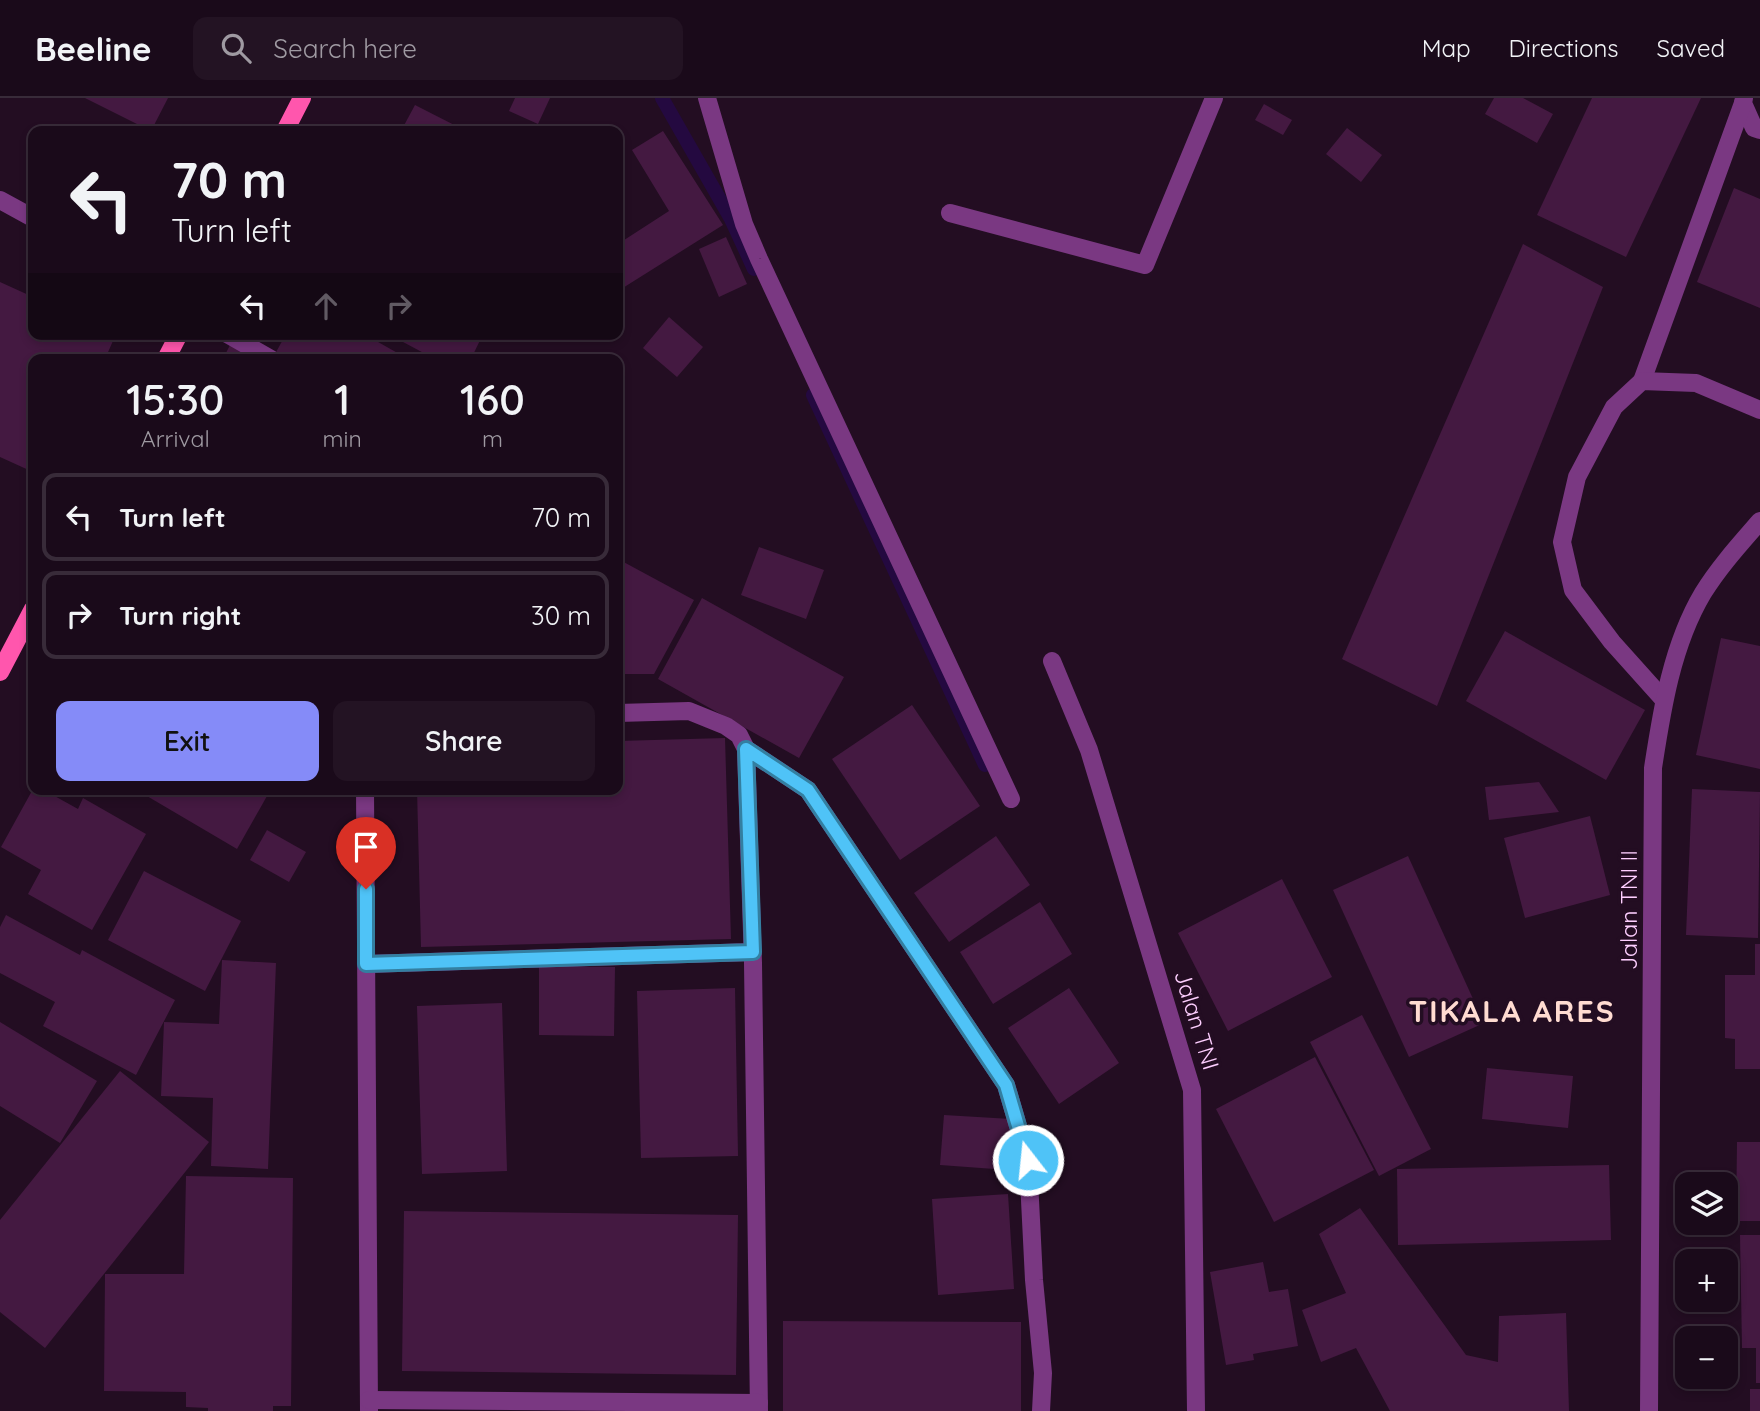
<!DOCTYPE html>
<html lang="en">
<head>
<meta charset="utf-8">
<style>
	body { margin:0; font-family:Quicksand,sans-serif; background:#231323; color:#f1f3f6; height:100vh; display:flex; flex-direction:column; font-size:26px; white-space:nowrap }
	* { box-sizing:border-box; margin:0 }
	p { font-size:23px; color:#9f9aa2 }
	.icon { flex:none; width:38px; height:38px; fill:none; stroke:currentColor; stroke-width:2; stroke-linecap:round; stroke-linejoin:round }
	.map { position:relative; flex:1; overflow:hidden }
	.panel { position:absolute; left:28px; top:256px; width:595px; height:441px; display:flex; flex-direction:column; background:#1a0a1a; border-radius:14px; box-shadow:0 4px 10px #0003,0 0 0 2px #382b39 }
	.panel>* { flex:none }
	.guide { position:absolute; left:28px; top:28px; width:595px; height:214px; border-radius:14px; box-shadow:0 4px 10px #0003,0 0 0 2px #382b39; background:#1a0a1a; color:#f1f3f6; overflow:hidden }
	.controls { position:absolute; left:1675px; top:1074px; display:grid; gap:14px }
	.controls a { display:grid; place-items:center; width:63px; height:63px; border-radius:14px; background:#1a0a1a; box-shadow:0 4px 10px #0003,0 0 0 2px #382b39; font-size:35px }
	.pin { position:absolute; display:grid; place-items:center; width:60px; height:60px; color:#fff; margin:-72px -30px; border-radius:50% 50% 50% 0; rotate:-45deg; box-shadow:0 0 7px #0007 }
	.pin .icon { rotate:45deg }
	.me { position:absolute; width:77px; margin:-38px; rotate:344deg; stroke-linejoin:round; filter:drop-shadow(0 0 5px #0008) }
	.turn { display:flex; align-items:center; gap:24px; height:147px; padding:0 28px; font-size:32px }
	.turn .icon { width:91px; height:91px; stroke-width:2.5 }
	.turn b { display:block; font-size:49px; line-height:60px }
	.lanes { display:flex; align-items:center; height:66px; padding:0 28px; background:#0003; justify-content:center; gap:35px; direction:ltr }
	.lanes .off { opacity:.35 }
	.eta { display:flex; justify-content:space-evenly; align-items:center; height:119px; text-align:center }
	.eta b { font-size:42px; font-weight:600; line-height:49px }
	.primary-button { display:flex; gap:14px; margin-top:auto; padding:14px 28px }
	.primary-button a { flex:1; height:80px; border-radius:14px; background:#858bf8; color:#111; font-size:28px; font-weight:600; line-height:80px; text-align:center }
	.primary-button a+a { background:#231323; color:#f1f3f6 }
	ul { padding:0; list-style:none }
	li { display:flex; align-items:center; gap:21px; height:88px; margin:0 14px 10px; padding:0 14px; border:4px solid #382b39; border-radius:14px }
	li div { flex:1 }
	li b { display:block; font-size:26px }
	li em { font-style:normal }
	header { display:flex; align-items:center; gap:42px; box-sizing:border-box; height:98px; padding:0 35px; background:#1a0a1a; border-bottom:2px solid #382b39 }
	header strong { font-size:33px }
	nav { display:flex; gap:38px; margin-inline-start:auto; font-size:24px }
	.search { width:490px; height:63px; background:#231323; display:flex; align-items:center; gap:18px; box-sizing:border-box; padding:0 24px; border-radius:14px; color:#9f9aa2; font-size:26px }
	.map>svg:first-child { display:block }
	.lines { fill:none; stroke-linecap:round; stroke-linejoin:round }
	.stream { stroke:#240940; stroke-width:14 }
	.building { fill:#441941 }
	.minor { stroke:#7a3882; stroke-width:18 }
	.major { stroke:#ff56ad; stroke-width:18 }
	.route-casing { stroke:#337fa1; stroke-width:18 }
	.route { stroke:#4fc3f7; stroke-width:12 }
	.labels { text-anchor:middle; dominant-baseline:central; stroke-width:7; stroke-linejoin:round; paint-order:stroke }
	.street-label { font-size:23px; fill:#fecfff; stroke:#230d22 }
	.district-label { font-size:30px; font-weight:bold; letter-spacing:2px; fill:#ffdbd1; stroke:#230d22 }
</style>
</head>
<body>
<header>
<strong>Beeline</strong>
<div class="search"><svg class="icon" aria-label="search" viewBox="0 0 24 24"><circle cx="10" cy="10" r="6"/><path d="M15 15l6 6"/></svg>Search here</div>
<nav><a>Map</a><a>Directions</a><a>Saved</a></nav>
</header>
<div class="map">
<svg width="1760" height="1313" viewBox="0 0 1760 1313">
	<rect width="100%" height="100%" fill="#230d22"/>
	<g class="lines">
		<g class="stream">
			<path d="M662,0L731,121L754,171"/>
			<path d="M813,297L985,667"/>
		</g>
	</g>
	<g class="building">
		<path d="M85,0H168L151,33Z"/>
		<path d="M515,0H550L538,26L509,13Z"/>
		<path d="M1494,0H1523L1553,16L1537,45L1485,16Z"/>
		<path d="M1592,0H1701L1626,159L1537,117Z"/>
		<path d="M1264,6L1292,22L1283,37L1255,22Z"/>
		<path d="M415,7L466,33H401Z"/>
		<path d="M1347,30L1382,57L1361,84L1326,56Z"/>
		<path d="M663,33L723,127L618,193V146L669,113L632,52Z"/>
		<path d="M1734,90L1760,101V210L1697,184Z"/>
		<path d="M726,139L747,186L719,199L699,151Z"/>
		<path d="M1523,146L1603,189L1437,608L1342,561Z"/>
		<path d="M0,184L33,199V236H116L105,261H33V374L0,359Z"/>
		<path d="M669,219L703,249L677,279L643,250Z"/>
		<path d="M286,236H364L408,261H283L275,256Z"/>
		<path d="M388,236H483L471,261H435Z"/>
		<path d="M230,247L257,261H223Z"/>
		<path d="M759,449L824,472L806,521L741,497Z"/>
		<path d="M618,461L694,502L654,576H618Z"/>
		<path d="M702,500L844,579L799,660L658,581Z"/>
		<path d="M1505,533L1645,612L1606,682L1466,603Z"/>
		<path d="M1721,540L1760,548V671L1696,657Z"/>
		<path d="M912,607L980,708L900,762L832,661Z"/>
		<path d="M725,640L731,841L421,849L417,691H618V643Z"/>
		<path d="M1539,684L1559,714L1489,722L1485,689Z"/>
		<path d="M33,691H42L78,711L83,700L146,736L92,832L28,796L41,772L1,749Z"/>
		<path d="M135,691H271L237,751Z"/>
		<path d="M1692,691L1760,694L1758,840L1686,837Z"/>
		<path d="M1590,718L1610,797L1525,820L1504,740Z"/>
		<path d="M267,732L306,754L289,784L250,762Z"/>
		<path d="M996,738L1030,787L949,844L914,795Z"/>
		<path d="M1408,758L1484,925L1409,959L1333,792Z"/>
		<path d="M144,773L241,823L205,893L108,842Z"/>
		<path d="M1282,781L1332,879L1228,933L1178,835Z"/>
		<path d="M1040,804L1072,856L993,906L960,854Z"/>
		<path d="M6,817L80,857L82,852L175,902L136,977L43,928L55,904L0,875V829Z"/>
		<path d="M1755,846H1760V971H1735V941L1725,940V877H1755Z"/>
		<path d="M222,862L276,865L268,1071L211,1068L213,1000L161,998L164,924L219,926Z"/>
		<path d="M539,868L615,869L614,938L539,937Z"/>
		<path d="M735,890L738,1058L641,1060L637,893Z"/>
		<path d="M1069,890L1119,965L1059,1006L1008,930Z"/>
		<path d="M502,905L507,1073L422,1076L417,908Z"/>
		<path d="M1362,917L1431,1051L1379,1078L1310,944Z"/>
		<path d="M0,924L97,983L60,1045L0,1008Z"/>
		<path d="M1315,959L1374,1072L1274,1124L1216,1011Z"/>
		<path d="M1487,970L1573,978L1568,1030L1482,1021Z"/>
		<path d="M120,973L209,1044L45,1250L0,1214V1122Z"/>
		<path d="M944,1017L1011,1021L1008,1072L940,1067Z"/>
		<path d="M1737,1044H1760V1123H1736Z"/>
		<path d="M1609,1067L1611,1142L1398,1147L1397,1071Z"/>
		<path d="M186,1078L293,1080L291,1308H273V1313H208V1310L186,1309V1294L104,1293L105,1176H184Z"/>
		<path d="M1008,1096L1014,1191L938,1197L932,1101Z"/>
		<path d="M1360,1110L1466,1257L1498,1264L1499,1218L1566,1215L1569,1313H1390L1356,1250L1321,1264L1302,1212L1346,1195L1319,1136Z"/>
		<path d="M404,1113L738,1117L736,1277L402,1273Z"/>
		<path d="M1740,1137H1760V1285H1756V1250H1742Z"/>
		<path d="M1263,1164L1269,1194L1288,1191L1298,1248L1253,1256L1254,1262L1226,1267L1210,1174Z"/>
		<path d="M783,1223L1021,1224V1313H783Z"/>
		<rect x="1750" y="1291" width="10" height="22"/>
	</g>
	<g class="lines">
		<g class="minor">
			<path d="M707,0L744,126L759,161L1011,701"/>
			<path d="M1744,0L1743,5L1754,30L1760,32"/>
			<path d="M0,102L33,120"/>
			<path d="M950,115L1145,167L1214,0"/>
			<path d="M227,236L271,261"/>
			<path d="M1642,283L1743,5"/>
			<path d="M1052,563L1089,652L1192,992L1196,1313"/>
			<path d="M1664,602L1612,544L1573,492L1562,444L1577,379L1614,309L1642,283L1696,285L1760,312"/>
			<path d="M618,615L689,613L726,628L739,637L746,651L753,865L759,1313"/>
			<path d="M746,651L808,692L1006,987L1028,1062L1034,1182L1043,1275L1041,1313"/>
			<path d="M365,691L369,1313"/>
			<path d="M366,866L753,854"/>
			<path d="M369,1302L759,1305"/>
			<path d="M1649,1313L1653,670C1662,611 1672,547 1703,495C1719,469 1740,446 1760,423"/>
		</g>
		<g class="major">
			<path d="M285,33L302,0"/>
			<path d="M166,261L179,236"/>
			<path d="M0,574L33,511"/>
		</g>
	</g>
	<g class="lines">
		<g class="route-casing">
			<path id="route" d="M366,791V866L753,854L746,651L808,692L1006,987L1028,1062"/>
		</g>
		<use href="#route" class="route"/>
	</g>
	<g class="labels">
		<g class="street-label">
			<text transform="translate(1628 812) rotate(-90)">Jalan TNI II</text>
			<text transform="translate(1197 922) rotate(73)">Jalan TNI</text>
		</g>
		<g class="district-label">
			<text x="1512" y="913">TIKALA ARES</text>
		</g>
	</g>
</svg>
<div class="controls">
<a><svg class="icon" aria-label="layers" viewBox="0 0 24 24"><path d="M12 4l9 5-9 5-9-5zM3 14l9 5 9-5"/></svg></a>
<a>+</a>
<a>−</a>
</div>
<div class="pin" style="left:366px;top:791px;background:#d93025"><svg class="icon" aria-label="arrive" viewBox="0 0 24 24"><path d="M6 21V4h12l-3 4 3 4H6"/></svg></div>
<svg class="me" style="left:1028px;top:1062px" viewBox="-20 -20 40 40"><circle r="17" fill="#4fc3f7" stroke="#fff" stroke-width="3"/><path d="M0-11L8 9 0 5-8 9z" fill="#fff"/></svg>
<div class="guide">
<div class="turn"><svg class="icon" aria-label="left" viewBox="0 0 24 24"><path d="M17 20v-9H6M10 6l-5 5 5 5"/></svg><div><b>70 m</b>Turn left</div></div>
<div class="lanes"><svg class="icon" aria-label="left" viewBox="0 0 24 24"><path d="M17 20v-9H6M10 6l-5 5 5 5"/></svg><svg class="icon off" aria-label="ahead" viewBox="0 0 24 24"><path d="M12 20V5M6 11l6-6 6 6"/></svg><svg class="icon off" aria-label="right" viewBox="0 0 24 24"><path d="M7 20v-9h11M14 6l5 5-5 5"/></svg></div>
</div>
<section class="panel">
<div class="eta">
<div><b>15:30</b><p>Arrival</p></div>
<div><b>1</b><p>min</p></div>
<div><b>160</b><p>m</p></div>
</div>
<ul>
<li><svg class="icon" aria-label="left" viewBox="0 0 24 24"><path d="M17 20v-9H6M10 6l-5 5 5 5"/></svg><div><b>Turn left</b></div><em>70 m</em></li>
<li><svg class="icon" aria-label="right" viewBox="0 0 24 24"><path d="M7 20v-9h11M14 6l5 5-5 5"/></svg><div><b>Turn right</b></div><em>30 m</em></li>
</ul>
<div class="primary-button"><a>Exit</a><a>Share</a></div>
</section>
</div>
</body>
</html>
